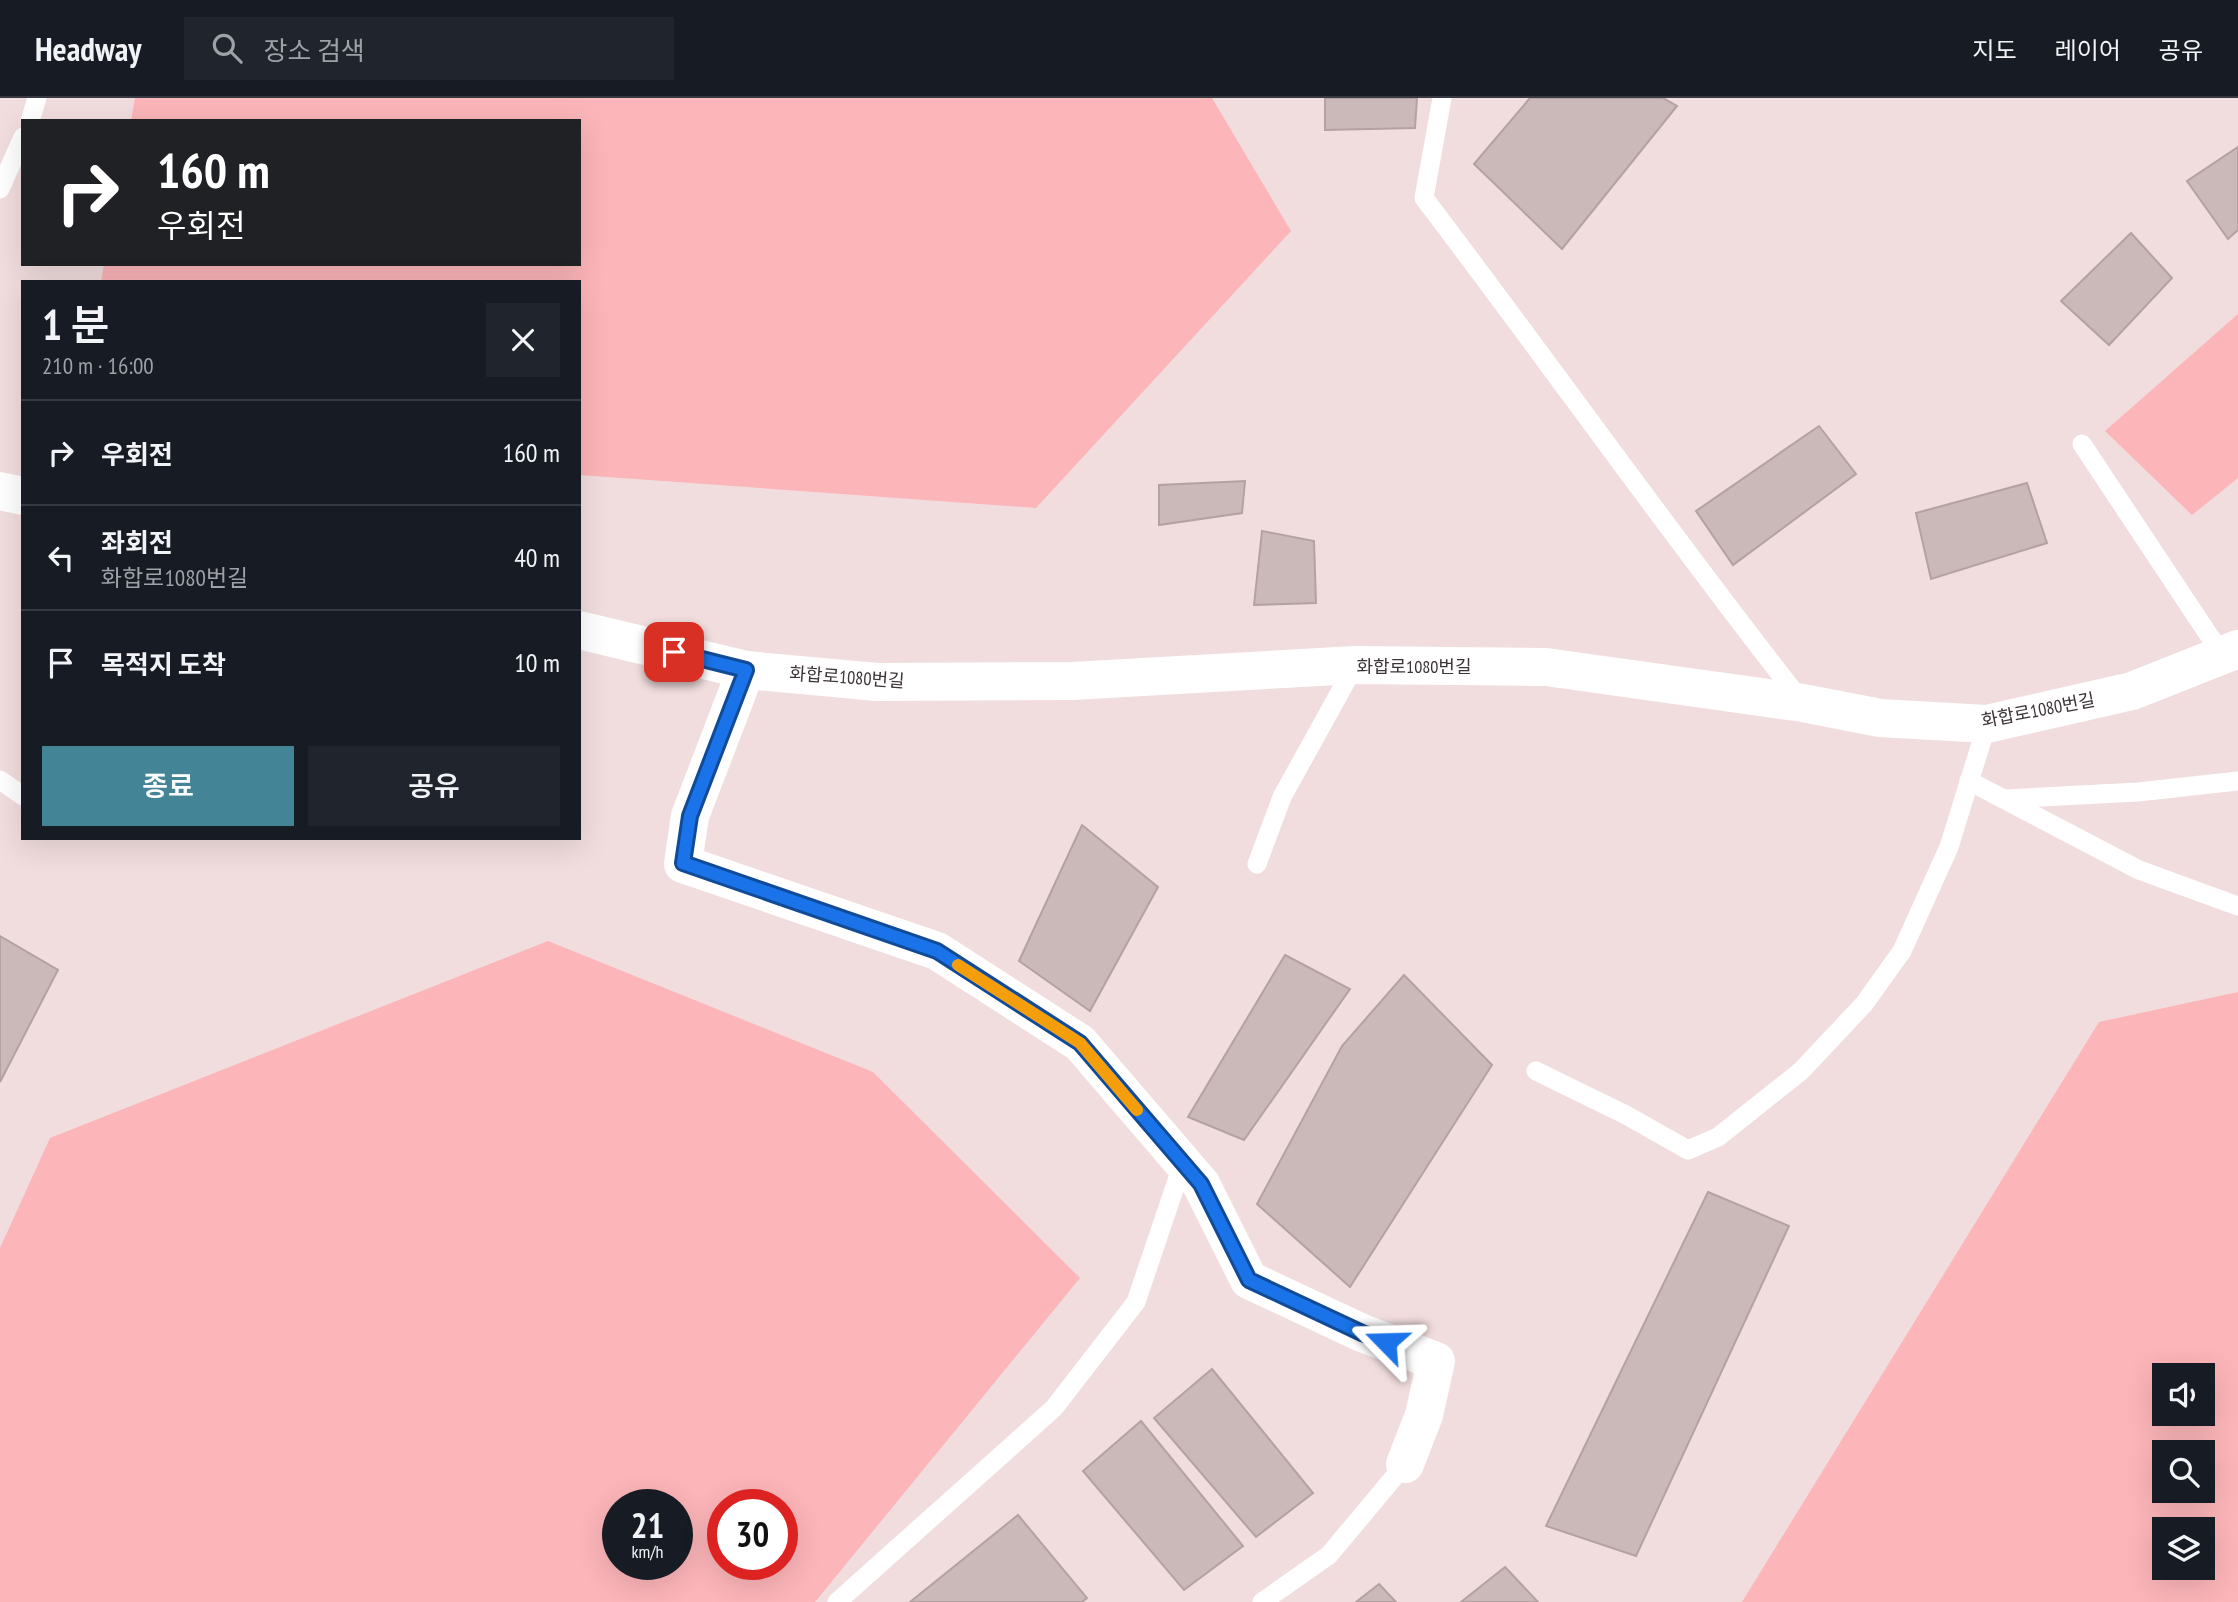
<!DOCTYPE html>
<html lang="ko">
<head>
<meta charset="utf-8">
<style>
	body { margin:0; font-family:"PT Sans Narrow","Noto Sans KR",sans-serif; background:#20242c; color:#f1f3f6; height:100vh; display:flex; flex-direction:column; font-size:26px; white-space:nowrap }
	* { box-sizing:border-box; margin:0 }
	p { font-size:23px; color:#9ea1a6 }
	.icon { flex:none; width:38px; height:38px; fill:none; stroke:currentColor; stroke-width:2; stroke-linecap:round; stroke-linejoin:round }
	.map { position:relative; flex:1; overflow:hidden }
	.sheet { position:absolute; left:21px; top:182px; width:560px; height:560px; display:flex; flex-direction:column; background:#171b24; border-radius:0px; box-shadow:0 7px 28px #0002 }
	.sheet>* { flex:none }
	.hud { position:absolute; left:21px; top:21px; width:560px; height:147px; border-radius:0px; box-shadow:0 7px 28px #0002; background:#202124; color:#fff; overflow:hidden }
	.fabs { position:absolute; left:2152px; top:1265px; display:grid; gap:14px }
	.fabs a { display:grid; place-items:center; width:63px; height:63px; border-radius:0px; background:#171b24; box-shadow:0 7px 28px #0002; font-size:35px }
	.speed { position:absolute; left:602px; top:1391px; display:flex; gap:14px; font-size:35px; font-weight:700; text-align:center }
	.speed>* { display:grid; place-content:center; width:91px; height:91px; border-radius:50%; background:#171b24; box-shadow:0 7px 28px #0002; line-height:1 }
	.speed small { font-size:18px; font-weight:400 }
	.speed .limit { border:10px solid #d22; background:#fff; color:#111 }
	.pin { position:absolute; display:grid; place-items:center; width:60px; height:60px; color:#fff; margin:-30px; border-radius:14px; box-shadow:0 4px 10px #0006 }
	.me { position:absolute; width:77px; margin:-38px; rotate:292deg; stroke-linejoin:round; filter:drop-shadow(0 0 5px #0008) }
	.turn { display:flex; align-items:center; gap:24px; height:147px; padding:0 21px; font-size:32px }
	.turn .icon { width:91px; height:91px; stroke-width:2.5 }
	.turn b { display:block; font-size:49px; line-height:60px }
	.round { display:grid; place-items:center; flex:none; width:74px; height:74px; border-radius:0px; background:#20242c }
	.headline { display:flex; align-items:center; justify-content:space-between; height:119px; padding:0 21px }
	h1 { font-size:42px; font-weight:600; line-height:52px }
	.button { display:flex; gap:14px; margin-top:auto; padding:14px 21px }
	.button a { flex:1; height:80px; border-radius:0px; background:#438596; color:#fff; font-size:28px; font-weight:600; line-height:80px; text-align:center }
	.button a+a { background:#20242c; color:#f1f3f6 }
	ul { padding:0; list-style:none }
	li { display:flex; align-items:center; gap:21px; height:105px; padding:0 21px; border-top:2px solid #363941 }
	li div { flex:1 }
	li b { display:block; font-size:26px }
	li em { font-style:normal }
	header { display:flex; align-items:center; gap:42px; box-sizing:border-box; height:98px; padding:0 35px; background:#171b24; border-bottom:2px solid #363941 }
	header strong { font-size:33px }
	nav { display:flex; gap:38px; margin-inline-start:auto; font-size:24px }
	.search { width:490px; height:63px; background:#20242c; display:flex; align-items:center; gap:18px; box-sizing:border-box; padding:0 24px; border-radius:0px; color:#9ea1a6; font-size:26px }
	.map>svg:first-child { display:block }
	.green { fill:#fcb5b9; fill-rule:evenodd }
	.building { fill:#cbb8b9; stroke:#b4a1a1; stroke-width:2 }
	.lines { fill:none; stroke-linecap:round; stroke-linejoin:round }
	.lane { stroke:#fff; stroke-width:19 }
	.street { stroke:#fff; stroke-width:38 }
	.secondary { stroke:#fff; stroke-width:38 }
	.route-casing { stroke:#114b97; stroke-width:18 }
	.route { stroke:#1a73e8; stroke-width:12 }
	.slow { stroke:#f59e0b; stroke-width:12 }
	.labels { text-anchor:middle; dominant-baseline:central; stroke-width:7; stroke-linejoin:round; paint-order:stroke }
	.street-label { font-size:18px; fill:#3c3435; stroke:#fff }
</style>
</head>
<body>
<header>
<strong>Headway</strong>
<div class="search"><svg class="icon" aria-label="search" viewBox="0 0 24 24"><circle cx="10" cy="10" r="6"/><path d="M15 15l6 6"/></svg>장소 검색</div>
<nav><a>지도</a><a>레이어</a><a>공유</a></nav>
</header>
<div class="map">
<svg width="2238" height="1504" viewBox="0 0 2238 1504">
	<rect width="100%" height="100%" fill="#f2ddde"/>
	<g class="green">
		<path d="M135,0H1212L1291,133L1036,410L579,377V184H101L104,166H579V23H131Z"/>
		<path d="M2238,216V380L2192,417L2105,333Z"/>
		<path d="M548,843L873,974L1080,1180L815,1504H0V1150L50,1040ZM677,1407V1466H618V1407ZM782,1407V1466H723V1407Z"/>
		<path d="M2238,894V1504H1742L2099,924ZM2165,1278H2203V1316H2165ZM2203,1354V1393H2165V1354ZM2165,1432H2203V1470H2165Z"/>
	</g>
	<g class="building">
		<path d="M1325,0H1417L1415,30L1325,32Z"/>
		<path d="M1530,0H1663L1677,8L1562,151L1474,66Z"/>
		<path d="M2238,49V132L2228,141L2187,83Z"/>
		<path d="M2131,135L2172,180L2109,247L2061,203Z"/>
		<path d="M1819,328L1856,376L1733,467L1696,413Z"/>
		<path d="M1245,383L1242,415L1159,427V387Z"/>
		<path d="M2027,385L2047,445L1931,481L1916,415Z"/>
		<path d="M1262,433L1314,443L1316,505L1254,507Z"/>
		<path d="M1082,727L1158,789L1090,913L1019,863Z"/>
		<path d="M0,838L58,872L0,984Z"/>
		<path d="M1285,857L1350,891L1244,1042L1188,1019Z"/>
		<path d="M1404,877L1492,967L1350,1189L1257,1106L1342,948Z"/>
		<path d="M1708,1094L1789,1128L1636,1458L1546,1428Z"/>
		<path d="M1212,1271L1313,1395L1256,1439L1154,1320Z"/>
		<path d="M1141,1323L1243,1448L1184,1492L1083,1373Z"/>
		<path d="M1018,1417L1087,1500L1082,1504H910Z"/>
		<path d="M1505,1469L1538,1504H1461Z"/>
		<path d="M1379,1486L1396,1504H1356Z"/>
	</g>
	<g class="lines">
		<g class="lane">
			<path d="M1442,0L1424,100C1551,267 1672,439 1802,604"/>
			<path d="M30,23L37,0"/>
			<path d="M0,91L23,39"/>
			<path d="M2082,346L2222,557"/>
			<path d="M0,682L23,698"/>
			<path d="M1969,683L2139,772L2238,808"/>
			<path d="M2005,701L2138,694L2238,683"/>
			<path d="M1257,766L1282,699L1355,567"/>
			<path d="M1536,973L1626,1017L1688,1052L1718,1039L1801,973L1864,906L1902,853L1949,749L1987,626"/>
			<path d="M837,1504L1054,1310L1136,1204L1183,1065"/>
			<path d="M1262,1504L1329,1457L1405,1366"/>
		</g>
		<path class="street" d="M746,572L690,718L683,766L937,853L1080,945L1201,1086L1249,1182L1362,1235L1436,1263L1424,1317L1405,1366"/>
		<g class="secondary">
			<path d="M0,393L23,398"/>
			<path d="M579,532L746,572L877,584L1072,583L1355,567L1546,569L1803,605L1880,620L1987,626L2132,593L2238,551"/>
		</g>
	</g>
	<g class="lines">
		<g class="route-casing">
			<path id="route" d="M674,554L746,572L690,718L683,765L937,853L1080,945L1201,1086L1249,1182L1362,1235L1386,1244"/>
		</g>
		<use href="#route" class="route"/>
		<path class="slow" d="M958,867L1080,945L1137,1012"/>
	</g>
	<g class="labels">
		<g class="street-label">
			<text x="1414" y="568">화합로1080번길</text>
			<text transform="translate(847 579) rotate(4)">화합로1080번길</text>
			<text transform="translate(2038 612) rotate(-11)">화합로1080번길</text>
		</g>
	</g>
</svg>
<div class="fabs">
<a><svg class="icon" aria-label="sound" viewBox="0 0 24 24"><path d="M4 9h4l5-4v14l-5-4H4zM17 9q2 3 0 6"/></svg></a>
<a><svg class="icon" aria-label="search" viewBox="0 0 24 24"><circle cx="10" cy="10" r="6"/><path d="M15 15l6 6"/></svg></a>
<a><svg class="icon" aria-label="layers" viewBox="0 0 24 24"><path d="M12 4l9 5-9 5-9-5zM3 14l9 5 9-5"/></svg></a>
</div>
<div class="speed"><div>21<small>km/h</small></div><div class="limit">30</div></div>
<div class="pin" style="left:674px;top:554px;background:#d93025"><svg class="icon" aria-label="arrive" viewBox="0 0 24 24"><path d="M6 21V4h12l-3 4 3 4H6"/></svg></div>
<svg class="me" style="left:1386px;top:1244px" viewBox="-20 -20 40 40"><path d="M0-17L14 15 0 8-14 15z" fill="#1a73e8" stroke="#fff" stroke-width="4"/></svg>
<div class="hud">
<div class="turn"><svg class="icon" aria-label="right" viewBox="0 0 24 24"><path d="M7 20v-9h11M14 6l5 5-5 5"/></svg><div><b>160 m</b>우회전</div></div>
</div>
<section class="sheet">
<div class="headline"><div><h1>1 분</h1><p>210 m · 16:00</p></div><a class="round"><svg class="icon" aria-label="close" viewBox="0 0 24 24"><path d="M6 6l12 12M18 6L6 18"/></svg></a></div>
<ul>
<li><svg class="icon" aria-label="right" viewBox="0 0 24 24"><path d="M7 20v-9h11M14 6l5 5-5 5"/></svg><div><b>우회전</b></div><em>160 m</em></li>
<li><svg class="icon" aria-label="left" viewBox="0 0 24 24"><path d="M17 20v-9H6M10 6l-5 5 5 5"/></svg><div><b>좌회전</b><p>화합로1080번길</p></div><em>40 m</em></li>
<li><svg class="icon" aria-label="arrive" viewBox="0 0 24 24"><path d="M6 21V4h12l-3 4 3 4H6"/></svg><div><b>목적지 도착</b></div><em>10 m</em></li>
</ul>
<div class="button"><a>종료</a><a>공유</a></div>
</section>
</div>
</body>
</html>
